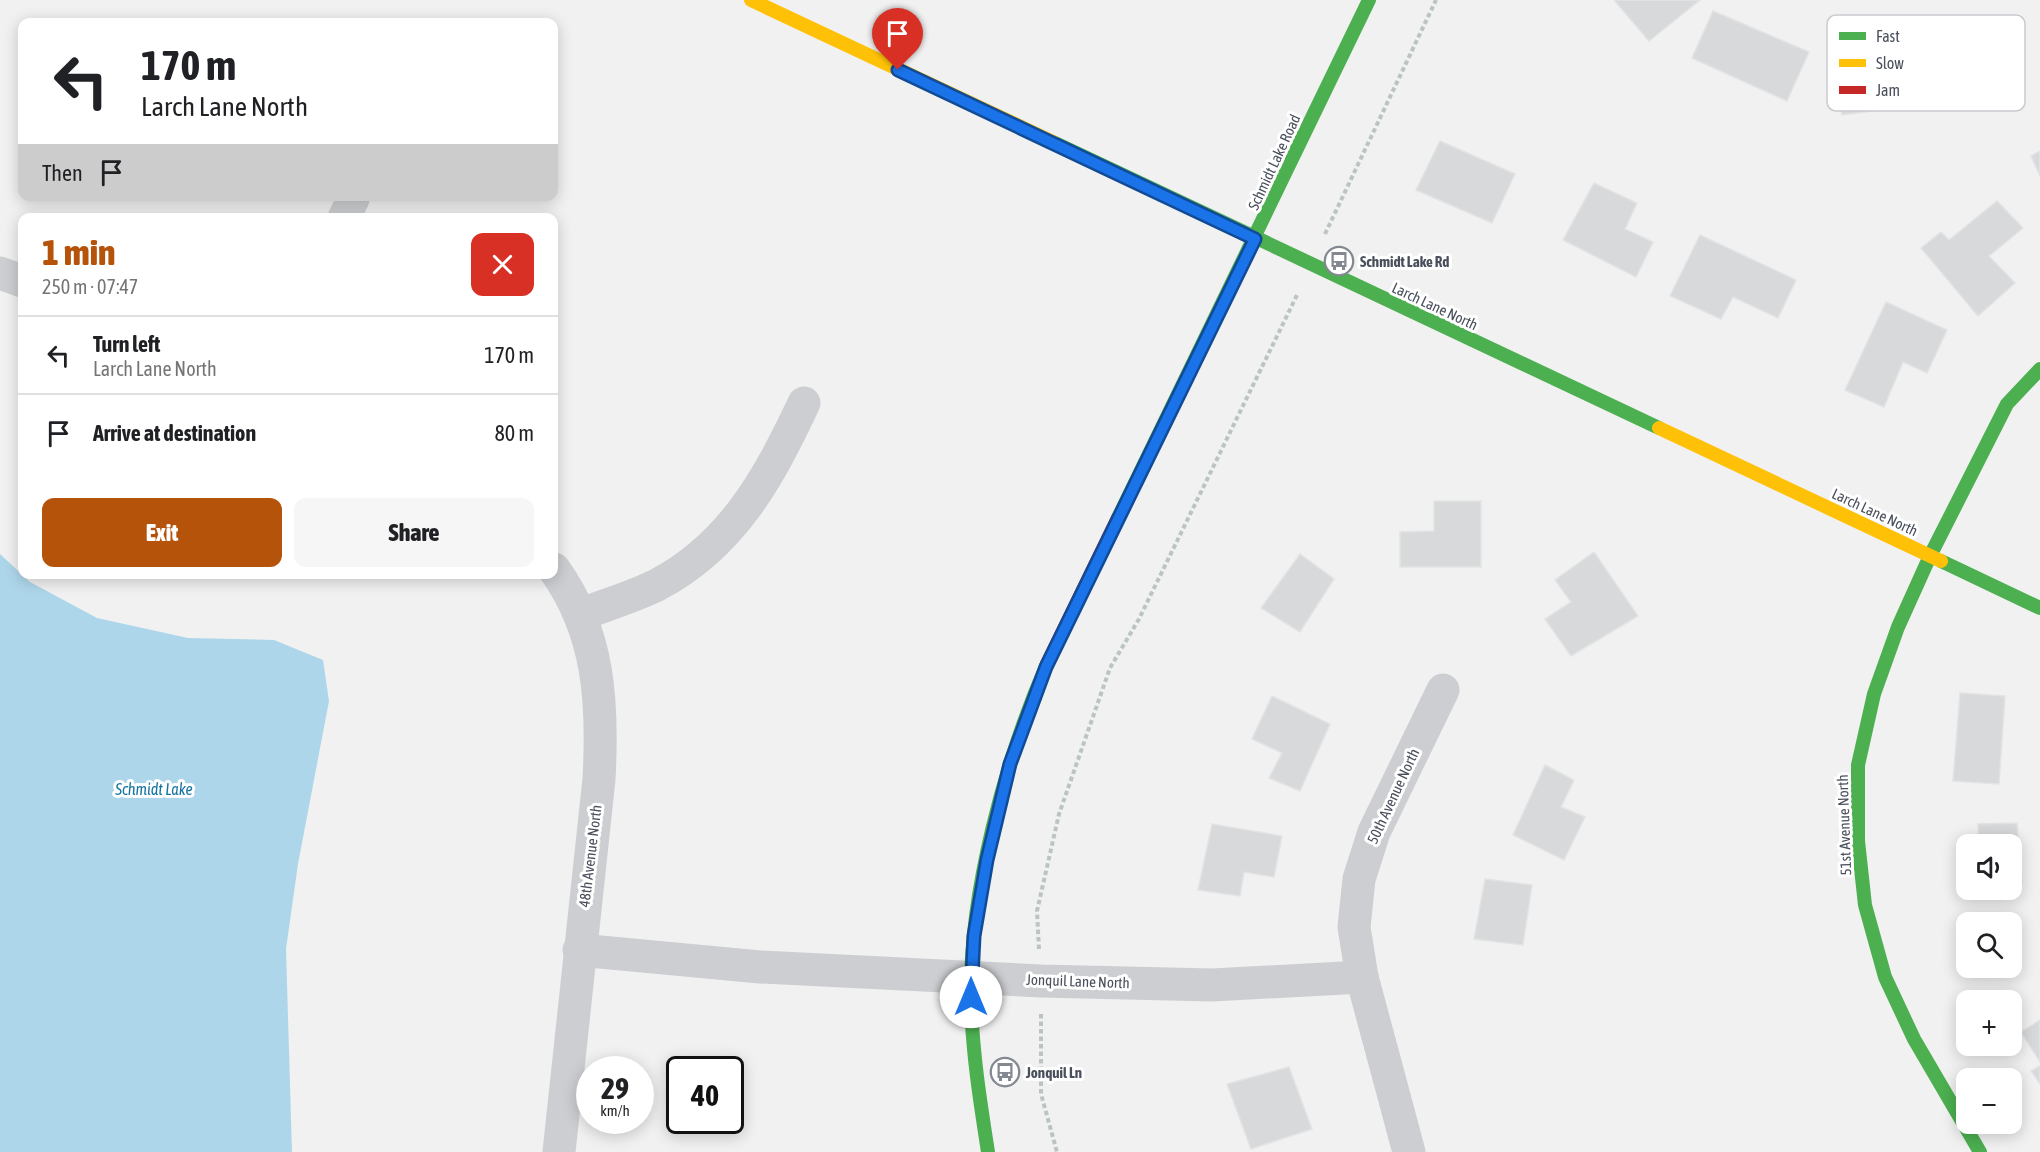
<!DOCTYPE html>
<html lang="en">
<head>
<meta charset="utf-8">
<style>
	body { margin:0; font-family:"Asap Condensed",sans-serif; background:#f6f6f6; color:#202124; height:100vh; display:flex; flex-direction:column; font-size:22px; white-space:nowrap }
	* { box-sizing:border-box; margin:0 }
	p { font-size:20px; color:#757577 }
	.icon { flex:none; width:33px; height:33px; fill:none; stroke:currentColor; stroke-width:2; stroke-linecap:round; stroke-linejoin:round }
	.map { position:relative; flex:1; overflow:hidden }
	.panel { position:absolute; left:18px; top:213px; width:540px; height:366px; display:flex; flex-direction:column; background:#fff; border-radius:12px; box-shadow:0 3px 15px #0003 }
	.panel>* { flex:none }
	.top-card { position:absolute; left:18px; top:18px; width:540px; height:183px; border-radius:12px; box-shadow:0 3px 15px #0003; background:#fff; color:#202124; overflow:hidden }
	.buttons { position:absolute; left:1956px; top:834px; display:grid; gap:12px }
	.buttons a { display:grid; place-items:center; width:66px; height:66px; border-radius:12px; background:#fff; box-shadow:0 3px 15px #0003; font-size:30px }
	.speed { position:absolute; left:576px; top:1056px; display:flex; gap:12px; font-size:30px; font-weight:700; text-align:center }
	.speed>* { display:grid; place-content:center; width:78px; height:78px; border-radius:50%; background:#fff; box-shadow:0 3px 15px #0003; line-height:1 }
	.speed small { font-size:15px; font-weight:400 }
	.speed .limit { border:3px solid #111; border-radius:9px; background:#fff; color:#111 }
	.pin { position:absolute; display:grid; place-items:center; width:51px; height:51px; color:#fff; margin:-62px -26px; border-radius:50% 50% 50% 0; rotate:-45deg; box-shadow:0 0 6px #0007 }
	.pin .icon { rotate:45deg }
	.me { position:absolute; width:66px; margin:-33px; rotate:0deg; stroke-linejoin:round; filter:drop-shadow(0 0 4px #0008) }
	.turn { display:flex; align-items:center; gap:21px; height:126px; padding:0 24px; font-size:27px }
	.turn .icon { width:78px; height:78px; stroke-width:2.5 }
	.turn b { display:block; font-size:42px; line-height:51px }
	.then { display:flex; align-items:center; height:57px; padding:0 24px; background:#0003; gap:12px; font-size:22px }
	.round { display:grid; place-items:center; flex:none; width:63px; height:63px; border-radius:12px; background:#f6f6f6 }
	.head { display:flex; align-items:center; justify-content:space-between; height:102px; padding:0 24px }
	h1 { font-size:36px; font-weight:800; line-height:45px; color:#b45309 }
	.action { display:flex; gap:12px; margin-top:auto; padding:12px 24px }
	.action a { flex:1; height:69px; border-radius:12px; background:#b45309; color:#fff; font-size:24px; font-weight:800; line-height:69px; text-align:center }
	.action a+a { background:#f6f6f6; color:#202124 }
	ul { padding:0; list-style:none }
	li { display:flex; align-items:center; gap:18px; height:78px; padding:0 24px; border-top:2px solid #e0e0e0 }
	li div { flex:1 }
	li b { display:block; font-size:22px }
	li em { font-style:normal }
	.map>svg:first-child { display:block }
	.water { fill:#aed6ea }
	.building { fill:#d8d9db; stroke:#e2e3e4; stroke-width:1.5 }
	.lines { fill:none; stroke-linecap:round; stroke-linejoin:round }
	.path { stroke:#bac5c3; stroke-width:4; stroke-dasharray:4.5 3; stroke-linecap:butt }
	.street { stroke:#ccced1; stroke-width:33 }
	.fast { stroke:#4caf50; stroke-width:14 }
	.slow { stroke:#ffc107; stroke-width:14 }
	.jam { stroke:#c62828; stroke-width:14 }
	.route-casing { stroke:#114b97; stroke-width:15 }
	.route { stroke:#1a73e8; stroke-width:10 }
	.labels { text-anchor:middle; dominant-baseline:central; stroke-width:6; stroke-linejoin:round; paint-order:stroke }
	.street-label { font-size:15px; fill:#49505c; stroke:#fff }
	.poi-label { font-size:15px; font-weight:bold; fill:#49505c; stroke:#fff; text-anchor:start }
	.water-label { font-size:16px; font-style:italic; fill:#1573a2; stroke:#fff }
	.key { fill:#fff; stroke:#c8cace; stroke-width:1.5 }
	.key-label { font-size:16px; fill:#49505c }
</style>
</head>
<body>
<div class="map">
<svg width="2040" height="1152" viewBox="0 0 2040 1152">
	<rect width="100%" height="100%" fill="#f1f1f1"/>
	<path class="water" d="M0,554L30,582L97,618L188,638L274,640L323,660L329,701L298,864L286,949L292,1152H0Z"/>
	<g class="building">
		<path d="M1614,0H1700L1649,41Z"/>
		<path d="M1713,11L1809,52L1787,101L1692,58Z"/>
		<path d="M1887,28L1891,61L1910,60L1917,105L1842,115L1830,34Z"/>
		<path d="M1440,141L1515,174L1492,223L1416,190Z"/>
		<path d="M2040,151V176L2031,156Z"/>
		<path d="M1594,183L1637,203L1625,229L1653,242L1636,277L1563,240Z"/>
		<path d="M1997,201L2023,228L1989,256L2015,283L1978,316L1921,248L1941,232L1949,240Z"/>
		<path d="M1700,235L1796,280L1778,318L1733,297L1721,319L1670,296Z"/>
		<path d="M1886,302L1947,330L1927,373L1903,362L1884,407L1845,390Z"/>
		<path d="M1434,501H1481V567H1400V532L1434,531Z"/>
		<path d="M1594,552L1638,616L1571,656L1545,619L1571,602L1555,580Z"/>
		<path d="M1300,554L1334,579L1300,632L1261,608Z"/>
		<path d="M1960,693L2005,696L1999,784L1953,781Z"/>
		<path d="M1272,696L1330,724L1300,791L1269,778L1282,753L1252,739Z"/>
		<path d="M1545,765L1574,780L1561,807L1585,817L1564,860L1513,835Z"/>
		<path d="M2017,823L2022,883L2012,884V844H1979L1978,824Z"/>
		<path d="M1212,824L1282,836L1274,877L1244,872L1240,896L1198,890Z"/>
		<path d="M1485,879L1532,885L1523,945L1474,939Z"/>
		<path d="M2040,1020V1062L2021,1032Z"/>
		<path d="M2040,1066V1084L2031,1071Z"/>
		<path d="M1289,1067L1312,1129L1251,1149L1227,1084Z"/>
	</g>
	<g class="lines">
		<g class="path">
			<path d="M1325,234L1436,0"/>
			<path d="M1039,949L1037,911L1059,814L1110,668L1139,619L1298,293"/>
			<path d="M1041,1014V1094L1057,1152"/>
		</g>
		<g class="street">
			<path d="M344,218L353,199"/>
			<path d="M0,273L22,281"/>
			<path d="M554,569C600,633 603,704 599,779L559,1152"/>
			<path d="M580,615C605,605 633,597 657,585C733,545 769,477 804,403"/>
			<path d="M579,950L760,967L1041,981L1212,985L1362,977"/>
			<path d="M1409,1152L1362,977L1354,927L1359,879L1374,832L1443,690"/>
		</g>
		<g class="fast">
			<path d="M1053,142L1659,428"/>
			<path d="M1118,518L1369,0"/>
			<path d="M1941,561L2040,608"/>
			<path d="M988,1152C980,1101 972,1050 971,999C969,894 1005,760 1047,664"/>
			<path d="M1980,1152L1914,1039L1885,977L1865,905L1858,841V765L1874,694L1898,627L1930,556L2007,404L2040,369"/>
		</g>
		<g class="slow">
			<path d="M751,0L1053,142"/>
			<path d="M1659,428L1941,561"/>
		</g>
		<path class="jam" d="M1047,664L1118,518"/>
	</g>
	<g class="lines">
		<g class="route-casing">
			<path id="route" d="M898,70L1255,239L1046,667L1010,764L987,860L974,936L971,997"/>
		</g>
		<use href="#route" class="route"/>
	</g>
	<defs>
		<g id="bus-ring" transform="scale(1.5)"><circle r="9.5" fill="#fff" stroke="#848890" stroke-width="1.5"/><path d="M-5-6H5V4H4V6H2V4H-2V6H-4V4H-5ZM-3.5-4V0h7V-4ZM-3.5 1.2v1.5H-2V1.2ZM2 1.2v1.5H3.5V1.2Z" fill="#848890"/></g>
	</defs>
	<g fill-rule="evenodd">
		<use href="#bus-ring" x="1339" y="261"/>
		<use href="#bus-ring" x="1005" y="1072"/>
	</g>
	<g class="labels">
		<g class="street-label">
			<text transform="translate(1274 162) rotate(-65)">Schmidt Lake Road</text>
			<text transform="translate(1435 306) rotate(25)">Larch Lane North</text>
			<text transform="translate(1875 512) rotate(25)">Larch Lane North</text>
			<text transform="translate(1393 796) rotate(-65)">50th Avenue North</text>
			<text transform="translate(1844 825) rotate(-92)">51st Avenue North</text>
			<text transform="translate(590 856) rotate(-83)">48th Avenue North</text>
			<text transform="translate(1078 981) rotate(2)">Jonquil Lane North</text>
		</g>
		<g class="poi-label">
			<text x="1360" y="261">Schmidt Lake Rd</text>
			<text x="1026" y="1072">Jonquil Ln</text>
		</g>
		<g class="water-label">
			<text x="154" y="789">Schmidt Lake</text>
		</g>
	</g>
	<rect x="1827" y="15" width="198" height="96" rx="9" class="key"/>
	<rect x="1839" y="32" width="27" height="8" fill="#4caf50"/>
	<rect x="1839" y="59" width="27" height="8" fill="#ffc107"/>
	<rect x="1839" y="86" width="27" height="8" fill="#c62828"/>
	<g class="key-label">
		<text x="1876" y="42">Fast</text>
		<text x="1876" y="69">Slow</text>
		<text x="1876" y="96">Jam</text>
	</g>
</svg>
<div class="buttons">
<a><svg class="icon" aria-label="sound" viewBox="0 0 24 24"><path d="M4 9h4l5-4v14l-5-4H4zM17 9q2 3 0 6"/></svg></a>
<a><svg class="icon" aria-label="search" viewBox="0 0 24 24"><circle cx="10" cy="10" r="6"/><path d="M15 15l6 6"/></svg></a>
<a>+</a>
<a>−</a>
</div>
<div class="speed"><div>29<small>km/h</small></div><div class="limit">40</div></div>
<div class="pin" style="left:898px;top:70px;background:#d93025"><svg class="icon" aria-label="arrive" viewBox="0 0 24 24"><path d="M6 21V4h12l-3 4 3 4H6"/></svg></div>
<svg class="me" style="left:971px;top:997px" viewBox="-20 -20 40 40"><circle r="19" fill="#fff"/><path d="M0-13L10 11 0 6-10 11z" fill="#1a73e8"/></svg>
<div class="top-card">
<div class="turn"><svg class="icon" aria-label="left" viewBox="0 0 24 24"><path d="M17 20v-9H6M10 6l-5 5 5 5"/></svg><div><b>170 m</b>Larch Lane North</div></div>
<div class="then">Then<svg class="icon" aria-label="arrive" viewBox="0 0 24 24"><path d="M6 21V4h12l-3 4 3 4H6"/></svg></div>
</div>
<section class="panel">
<div class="head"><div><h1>1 min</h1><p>250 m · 07:47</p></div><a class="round" style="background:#d93025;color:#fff"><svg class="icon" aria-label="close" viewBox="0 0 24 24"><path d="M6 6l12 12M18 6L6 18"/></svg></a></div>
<ul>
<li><svg class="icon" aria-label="left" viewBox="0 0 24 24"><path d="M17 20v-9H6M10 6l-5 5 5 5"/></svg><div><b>Turn left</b><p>Larch Lane North</p></div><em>170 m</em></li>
<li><svg class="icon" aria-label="arrive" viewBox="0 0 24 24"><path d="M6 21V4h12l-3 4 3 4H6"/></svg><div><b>Arrive at destination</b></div><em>80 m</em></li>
</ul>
<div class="action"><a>Exit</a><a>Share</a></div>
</section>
</div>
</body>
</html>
